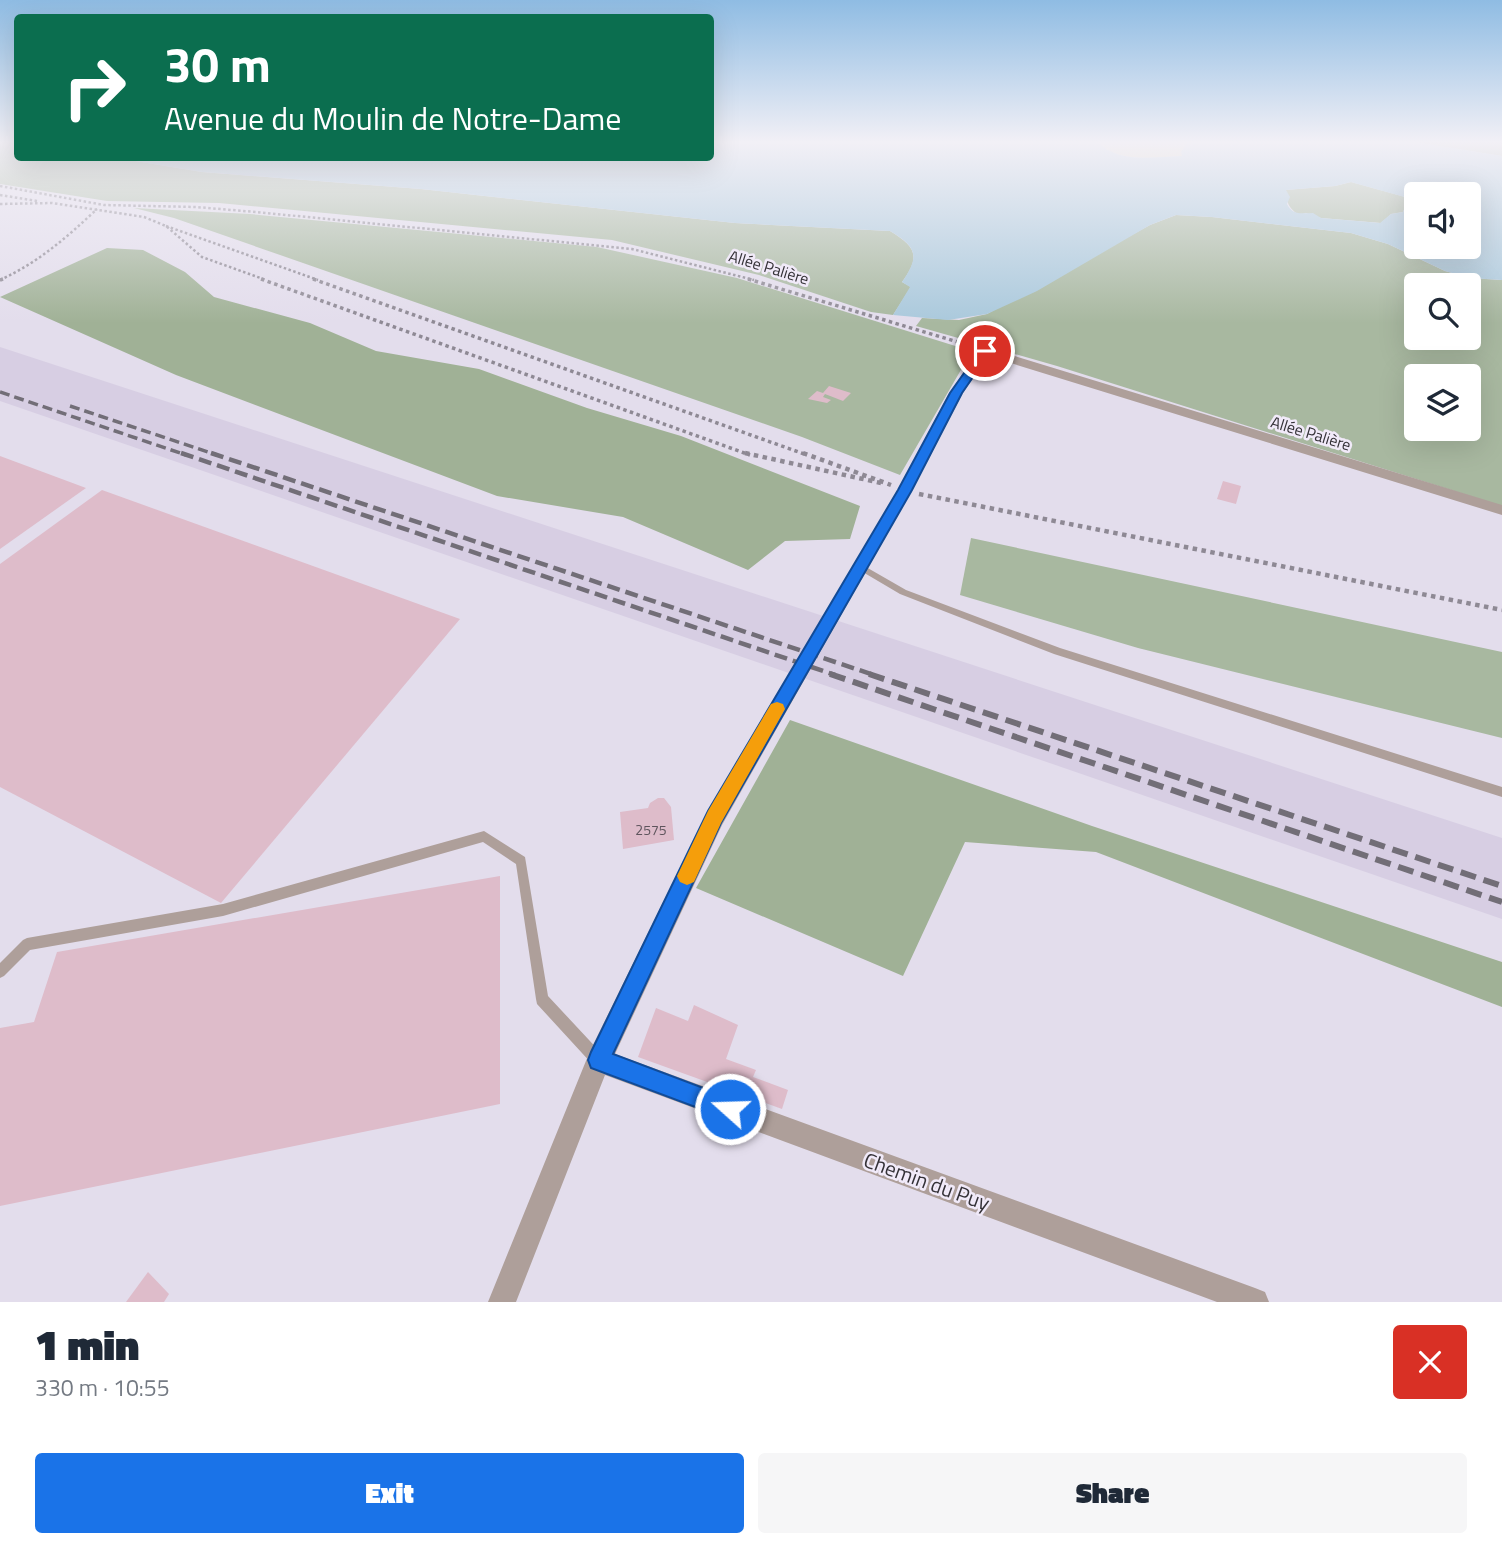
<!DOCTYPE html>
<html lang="en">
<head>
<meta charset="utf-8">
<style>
	body { margin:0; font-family:"Titillium Web",sans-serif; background:#f6f6f7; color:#1f2937; height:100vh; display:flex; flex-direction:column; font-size:26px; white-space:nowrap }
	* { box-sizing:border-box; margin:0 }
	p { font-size:23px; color:#747a83 }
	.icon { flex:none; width:38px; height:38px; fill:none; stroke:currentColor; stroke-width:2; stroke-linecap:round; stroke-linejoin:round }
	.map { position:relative; height:1302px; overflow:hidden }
	.sheet { display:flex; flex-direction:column; background:#fff; flex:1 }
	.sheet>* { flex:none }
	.guide { position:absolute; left:14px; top:14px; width:700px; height:147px; border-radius:7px; box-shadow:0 7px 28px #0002; background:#0b6e4f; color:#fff; overflow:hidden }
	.buttons { position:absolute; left:1404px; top:182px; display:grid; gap:14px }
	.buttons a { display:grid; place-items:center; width:77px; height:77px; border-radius:7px; background:#fff; box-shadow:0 7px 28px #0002; font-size:35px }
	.pin { position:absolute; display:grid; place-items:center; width:60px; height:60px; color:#fff; margin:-30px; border:4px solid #fff; border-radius:50%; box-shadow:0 2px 7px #0007 }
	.me { position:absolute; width:77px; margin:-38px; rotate:290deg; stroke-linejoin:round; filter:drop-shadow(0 0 5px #0008) }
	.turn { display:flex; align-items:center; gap:24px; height:147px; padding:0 35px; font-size:32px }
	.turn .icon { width:91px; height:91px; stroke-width:2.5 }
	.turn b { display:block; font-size:49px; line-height:60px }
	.round { display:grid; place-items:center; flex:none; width:74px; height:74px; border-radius:7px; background:#f6f6f7 }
	.head { display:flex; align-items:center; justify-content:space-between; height:119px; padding:0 35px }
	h1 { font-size:42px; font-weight:800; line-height:52px }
	.cta { display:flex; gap:14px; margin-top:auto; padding:14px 35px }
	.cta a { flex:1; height:80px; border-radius:7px; background:#1a73e8; color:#fff; font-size:28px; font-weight:800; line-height:80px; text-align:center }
	.cta a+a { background:#f6f6f7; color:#1f2937 }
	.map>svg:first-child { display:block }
	.built { fill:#d7cee3 }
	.green { fill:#a8b8a0; fill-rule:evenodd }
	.forest { fill:#a0b196 }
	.sand { fill:#e0d7b2 }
	.water { fill:#aac9dc; fill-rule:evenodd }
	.building { fill:#debcca }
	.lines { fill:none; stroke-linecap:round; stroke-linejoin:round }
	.path-far2 { stroke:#8e8994; stroke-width:2.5; stroke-dasharray:2.5 2.5; stroke-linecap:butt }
	.path-far1 { stroke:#8e8994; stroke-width:3.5; stroke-dasharray:3.5 3.5; stroke-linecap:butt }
	.path { stroke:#8e8994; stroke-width:4.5; stroke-dasharray:4.5 4.5; stroke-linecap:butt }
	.service { fill:#ae9f9a; fill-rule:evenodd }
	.minor { fill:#ae9f9a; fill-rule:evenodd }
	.rail-far2 { stroke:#726e77; stroke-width:3.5; stroke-dasharray:10 5; stroke-linecap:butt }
	.rail-far1 { stroke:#726e77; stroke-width:4.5; stroke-dasharray:13 6; stroke-linecap:butt }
	.rail { stroke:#726e77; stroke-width:6; stroke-dasharray:16 8; stroke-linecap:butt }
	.route { fill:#1a73e8; stroke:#114b97; stroke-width:2 }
	.slow { fill:#f59e0b }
	.labels { text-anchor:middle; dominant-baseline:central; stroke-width:5; stroke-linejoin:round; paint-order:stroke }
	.number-label { font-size:14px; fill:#5e545c }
	.far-street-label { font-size:16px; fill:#343137; stroke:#f1eaf9 }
	.near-street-label { font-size:21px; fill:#343137; stroke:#f1eaf9 }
</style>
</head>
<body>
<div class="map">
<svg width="1502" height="1302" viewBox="0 0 1502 1302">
	<rect width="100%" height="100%" fill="#e3ddec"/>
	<path class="built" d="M0,347L1502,838V919L0,401Z"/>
	<g class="green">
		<path d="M0,141H17L18,158H117L202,172L421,189L735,223L890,231C916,247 921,256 902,282L911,287L893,315L871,312L759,275L612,240L219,203L107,201L0,184Z"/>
		<path d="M1407,141H1502V156Z"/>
		<path d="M1351,182L1409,198L1403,212L1391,214L1381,223L1321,218L1306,213L1299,215C1288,208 1287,202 1285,190L1335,186Z"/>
		<path d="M134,208L250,214L597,247L737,278L965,349L969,356L900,475L802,437L174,218Z"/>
		<path d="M1176,215L1212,217L1351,233L1388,244L1445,271L1470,278L1502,280V506L1057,366L916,326L922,318L959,320L987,314L1150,225ZM1416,285H1468V338H1416ZM1416,376H1468V429H1416Z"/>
		<path d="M971,538L1502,652V738L1138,648L960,595Z"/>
	</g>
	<g class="forest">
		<path d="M107,248L143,250L185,272L214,297L310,323L376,351L479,369L587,408L681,436L860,506L850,539L785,541L748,570L623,517L497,496L176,375L0,297Z"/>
		<path d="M790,720L1092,826L1502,962V1007L1096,852L965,842L903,976L696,888Z"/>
	</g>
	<path class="sand" d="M1097,141H1220L1188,143L1183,156C1154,157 1117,164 1097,141Z"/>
	<path class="water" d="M711,141H1097C1117,164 1153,157 1182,156L1181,152L1187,143L1407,141L1502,156V280L1470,278L1445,271L1388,244L1351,233L1212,217L1176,215L1150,225L1037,291L987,314L948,320L893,315L910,287L902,282C920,256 917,247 890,231L735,223L421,189L202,172L117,158H710ZM1351,182L1408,198L1403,212L1391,214L1380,223L1321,218L1313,213C1302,213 1293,216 1287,204L1290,197L1286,190L1335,186ZM1416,194H1468V247H1416Z"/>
	<g class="building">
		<path d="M829,386L851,393L843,401L825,394L823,397L831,400L827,403L808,399L817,391L823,393Z"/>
		<path d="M0,456L86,488L0,549Z"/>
		<path d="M1223,481L1241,486L1236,504L1217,499Z"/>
		<path d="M102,490L460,619L221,903L0,787V564Z"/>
		<path d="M658,798H664L671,807L674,840L623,849L620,812L648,808L650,803Z"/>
		<path d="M500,876V1104L0,1206V1028L34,1022L57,952Z"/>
		<path d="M694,1005L738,1025L726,1059L756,1070L753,1077L788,1090L782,1109L638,1057L656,1008L688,1021Z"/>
		<path d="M148,1272L169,1294L164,1302H126Z"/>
	</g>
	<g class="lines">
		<g class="path-far2">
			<path d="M0,186L104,205L196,207L256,212L632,249L754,280"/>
			<path d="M0,195L37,201"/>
			<path d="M0,204L52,203L144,217L166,226L202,257L266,280"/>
			<path d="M166,226L318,280"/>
			<path d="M0,280C39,262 66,238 97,209"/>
		</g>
		<g class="path-far1">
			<path d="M261,279L750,455"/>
			<path d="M313,279L807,455"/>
			<path d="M748,279L971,346"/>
			<path d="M0,280L3,279"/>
		</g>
		<g class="path">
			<path d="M745,453L881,483"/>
			<path d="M803,453L891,485"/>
			<path d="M919,494L1502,610"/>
		</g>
		<g class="service">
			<path d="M859,563L906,590L1060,648L1502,787V797L1054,654L900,594L856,568L855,566Z"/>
			<path d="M484,831L525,857L548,996L603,1055L605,1060L603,1065L598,1067L593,1065L537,1004L536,999L516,864L483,842L223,916L30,950L4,976L0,978V963L23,940L27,938L223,904Z"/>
		</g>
		<path class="minor" d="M985,347L1502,505V515L988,356L963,393L912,490L722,825L615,1054L1255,1288L1265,1292L1269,1302H1217L605,1075L516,1302H488L590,1051L708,811L898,490L949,393L981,348Z"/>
		<g class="rail-far2">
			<path d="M0,392L186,455"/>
			<path d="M70,406L217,455"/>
		</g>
		<g class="rail-far1">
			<path d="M181,453L835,675"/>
			<path d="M211,453L874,675"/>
		</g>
		<g class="rail">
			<path d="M830,674L1502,902"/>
			<path d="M869,674L1502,886"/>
		</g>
	</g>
	<linearGradient id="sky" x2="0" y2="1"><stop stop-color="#8fbce3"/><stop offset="0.44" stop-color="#f2f0f6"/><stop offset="1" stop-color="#f2f0f6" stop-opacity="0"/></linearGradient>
	<rect width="1502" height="323" fill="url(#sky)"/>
	<path class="route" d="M981,349L991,351L962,393L912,490L721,823L613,1054L738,1101L742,1109L738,1117L730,1120L591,1068L588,1060L591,1052L708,811L898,490L950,393Z"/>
	<path class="slow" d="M777,702L783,704L785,709L721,823L694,882L687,885L680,882L677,876L708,811L771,704Z"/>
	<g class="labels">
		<g class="number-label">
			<text x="651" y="829">2575</text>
		</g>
		<g class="far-street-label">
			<text transform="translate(769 267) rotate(17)">Allée Palière</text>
			<text transform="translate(1311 433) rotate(17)">Allée Palière</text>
		</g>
		<g class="near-street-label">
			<text transform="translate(927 1181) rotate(20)">Chemin du Puy</text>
		</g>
	</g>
</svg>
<div class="buttons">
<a><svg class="icon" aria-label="sound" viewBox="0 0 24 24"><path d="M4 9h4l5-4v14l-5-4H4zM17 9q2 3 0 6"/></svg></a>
<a><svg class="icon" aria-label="search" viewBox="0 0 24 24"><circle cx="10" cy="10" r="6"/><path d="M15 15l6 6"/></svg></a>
<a><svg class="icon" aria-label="layers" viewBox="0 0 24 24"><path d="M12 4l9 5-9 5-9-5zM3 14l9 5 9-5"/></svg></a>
</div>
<div class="pin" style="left:985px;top:351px;background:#d93025"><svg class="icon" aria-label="arrive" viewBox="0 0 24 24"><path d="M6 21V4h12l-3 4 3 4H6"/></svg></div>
<svg class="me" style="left:730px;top:1109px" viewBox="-20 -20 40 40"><circle r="17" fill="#1a73e8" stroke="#fff" stroke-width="3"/><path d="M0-11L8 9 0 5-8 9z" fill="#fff"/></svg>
<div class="guide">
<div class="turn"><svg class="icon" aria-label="right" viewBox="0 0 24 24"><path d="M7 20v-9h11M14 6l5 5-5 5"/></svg><div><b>30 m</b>Avenue du Moulin de Notre-Dame</div></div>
</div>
</div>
<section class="sheet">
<div class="head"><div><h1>1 min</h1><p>330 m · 10:55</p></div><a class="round" style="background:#d93025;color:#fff"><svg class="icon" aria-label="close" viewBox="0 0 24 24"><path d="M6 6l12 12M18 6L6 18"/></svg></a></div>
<div class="cta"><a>Exit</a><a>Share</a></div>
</section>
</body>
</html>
